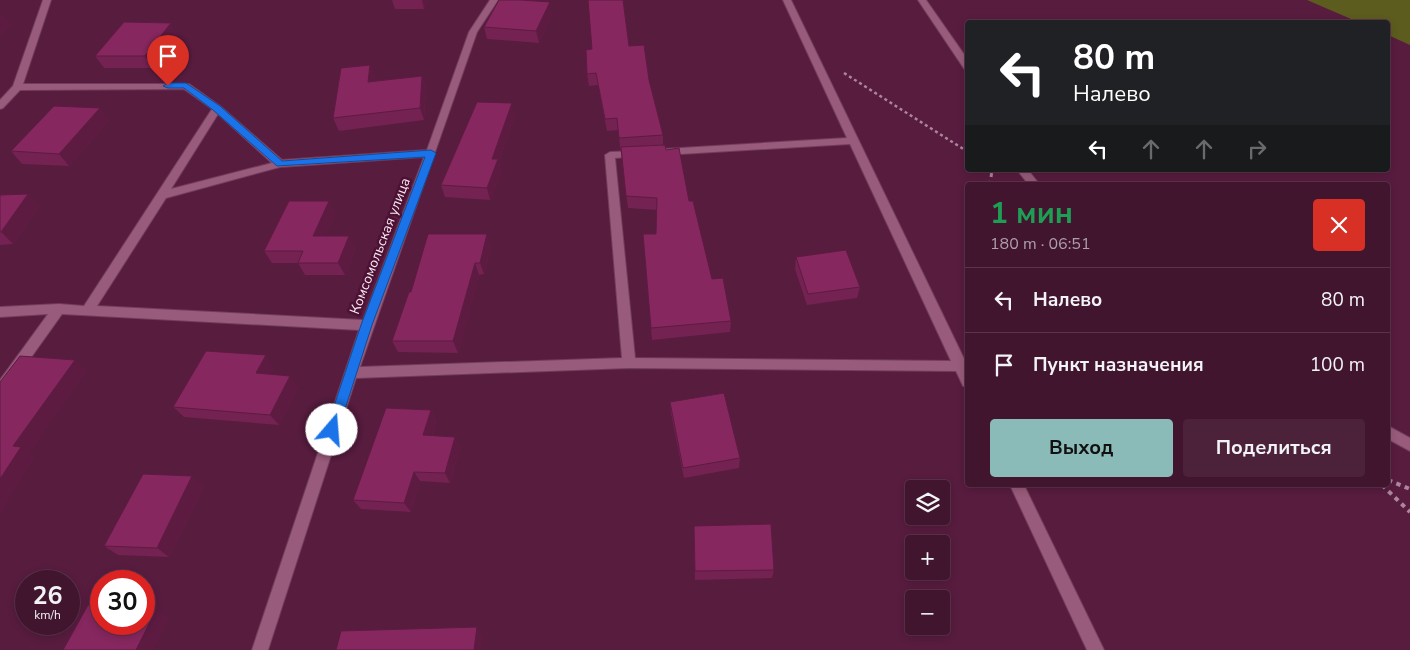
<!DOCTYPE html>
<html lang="ru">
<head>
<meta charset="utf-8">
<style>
	body { margin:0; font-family:"Nunito Sans",sans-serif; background:#4c223b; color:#f1f3f6; height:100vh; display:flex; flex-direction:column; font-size:19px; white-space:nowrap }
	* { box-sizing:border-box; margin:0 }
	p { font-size:16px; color:#ae9faa }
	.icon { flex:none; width:28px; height:28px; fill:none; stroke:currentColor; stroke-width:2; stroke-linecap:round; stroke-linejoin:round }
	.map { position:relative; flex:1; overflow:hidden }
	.drawer { position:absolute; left:965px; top:182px; width:425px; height:305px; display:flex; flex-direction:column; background:#42152f; border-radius:5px; box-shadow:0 2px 8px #0003,0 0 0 1px #5a344b }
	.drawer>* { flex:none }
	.banner { position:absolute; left:965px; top:20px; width:425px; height:152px; border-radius:5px; box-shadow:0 2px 8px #0003,0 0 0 1px #5a344b; background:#202124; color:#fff; overflow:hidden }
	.fabs { position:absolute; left:905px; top:480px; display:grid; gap:10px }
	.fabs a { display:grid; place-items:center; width:45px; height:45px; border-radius:5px; background:#42152f; box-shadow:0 2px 8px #0003,0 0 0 1px #5a344b; font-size:25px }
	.speed { position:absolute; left:15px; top:570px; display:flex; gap:10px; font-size:25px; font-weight:700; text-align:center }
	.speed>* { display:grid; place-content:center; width:65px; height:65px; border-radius:50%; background:#42152f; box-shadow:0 2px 8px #0003,0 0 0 1px #5a344b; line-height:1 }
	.speed small { font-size:12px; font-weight:400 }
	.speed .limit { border:8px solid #d22; background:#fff; color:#111 }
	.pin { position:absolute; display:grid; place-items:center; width:42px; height:42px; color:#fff; margin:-51px -21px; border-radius:50% 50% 50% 0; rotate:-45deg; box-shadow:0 0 5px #0007 }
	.pin .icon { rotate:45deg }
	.me { position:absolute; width:55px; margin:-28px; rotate:18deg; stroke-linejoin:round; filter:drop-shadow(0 0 4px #0008) }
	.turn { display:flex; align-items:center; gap:18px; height:105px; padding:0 25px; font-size:22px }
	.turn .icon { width:65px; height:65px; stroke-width:2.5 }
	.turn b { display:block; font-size:35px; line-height:42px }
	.lanes { display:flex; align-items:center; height:48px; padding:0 25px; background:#0003; justify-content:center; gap:25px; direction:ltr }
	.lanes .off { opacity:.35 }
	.round { display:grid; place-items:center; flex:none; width:52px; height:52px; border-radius:5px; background:#4c223b }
	.head { display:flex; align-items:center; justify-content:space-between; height:85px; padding:0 25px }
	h1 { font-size:30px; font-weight:700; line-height:38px; color:#1e9e55 }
	.primary-button { display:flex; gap:10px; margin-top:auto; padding:10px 25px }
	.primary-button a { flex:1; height:58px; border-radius:5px; background:#8bbbb9; color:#111; font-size:20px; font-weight:700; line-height:58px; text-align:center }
	.primary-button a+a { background:#4c223b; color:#f1f3f6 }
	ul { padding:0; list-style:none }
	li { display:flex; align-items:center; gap:15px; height:65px; padding:0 25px; border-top:1px solid #5a344b }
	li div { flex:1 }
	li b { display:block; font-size:19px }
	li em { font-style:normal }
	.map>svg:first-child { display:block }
	.green { fill:#5d5c1f }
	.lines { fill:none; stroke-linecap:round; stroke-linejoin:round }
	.street-casing { stroke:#723d5b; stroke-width:2 }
	.path-far2 { stroke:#ac869b; stroke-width:2.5; stroke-dasharray:3 3; stroke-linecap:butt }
	.path-far1 { stroke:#ac869b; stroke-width:3; stroke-dasharray:4 4; stroke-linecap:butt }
	.path { stroke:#ac869b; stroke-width:4; stroke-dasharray:4.5 4.5; stroke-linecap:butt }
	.street { fill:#995b7b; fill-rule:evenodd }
	.wall { fill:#732252 }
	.shaded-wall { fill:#5e1b42 }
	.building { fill:#86275f; stroke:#5e1b42 }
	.route { fill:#1a73e8; stroke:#114b97 }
	.labels { text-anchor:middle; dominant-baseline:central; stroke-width:5; stroke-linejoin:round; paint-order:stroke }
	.street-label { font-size:14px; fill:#faeaf1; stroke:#4d1135 }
</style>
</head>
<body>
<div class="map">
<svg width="1410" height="650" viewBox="0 0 1410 650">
	<rect width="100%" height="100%" fill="#581c3f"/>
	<path class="green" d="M1307,0H1410V45L1388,35V22H1358Z"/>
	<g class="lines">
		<g class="street-casing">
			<g id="street">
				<path d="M43,0H51L23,84H189L220,106L282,160L427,150L469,32L490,0H498L477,32L360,367L622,358L605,155L610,152L637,151L641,152L642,154L641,156L615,158L635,358L951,361L850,144L664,155L659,152L664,149L847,138L783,0H791L968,367V387L963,386L956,371L629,368L356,378L268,650H252L359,330L62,314L5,394L0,396V380L48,314L0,317V307L59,304L84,306L212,109L184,89L20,90L3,108L0,109V100L13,86ZM218,114L272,163L171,189ZM424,157L363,320L97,306L166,198L280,167Z"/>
				<path d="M918,0H926L968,60V71L965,70Z"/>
				<path d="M1017,170H1028L1040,185H1029Z"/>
				<path d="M1388,426L1410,438V451L1388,439Z"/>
				<path d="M1010,485H1024L1104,650H1087Z"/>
			</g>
		</g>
		<path class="path-far2" d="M844,73L968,152"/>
		<path class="path-far1" d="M990,185L992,170"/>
		<g class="path">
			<path d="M1388,480L1410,489"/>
			<path d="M1382,485L1410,512"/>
		</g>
		<use href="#street" class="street"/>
	</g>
	<g class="wall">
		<path d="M392,0H428L424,9H395Z"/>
		<path d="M552,14L539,43L487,39L484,27Z"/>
		<path d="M178,35L153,68H104L95,56Z"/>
		<path d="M629,46L649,80L663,135V145L666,150L689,201L712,279L731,321L730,332L652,340L643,234H656L657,210L628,208L618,130L607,131L598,85L589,86L587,74L592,49Z"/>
		<path d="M370,65L375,77L374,81L422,76L426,88L424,120L339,131L333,118Z"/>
		<path d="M515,115L499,162L501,172L490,200L445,197L441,185Z"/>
		<path d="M109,120L69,166L22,164L11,151Z"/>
		<path d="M28,194L39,206L13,244L0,245V195Z"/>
		<path d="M335,213L325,236L355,248L345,275H305L298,263H272L264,251Z"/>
		<path d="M491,246L484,274L479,275L458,353L398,352L392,341Z"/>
		<path d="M796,257L860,287L857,298L807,305L795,269Z"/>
		<path d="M274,366L270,374L298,387L279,425L184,417L173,407Z"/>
		<path d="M670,402L740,458L739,468L684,478L671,413Z"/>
		<path d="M431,410L436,421L432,436L460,447L450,483L420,481L411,512L361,509L353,500Z"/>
		<path d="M204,486L169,557L118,555L104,546Z"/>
		<path d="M694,526L774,570L772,578L695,580Z"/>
	</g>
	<g class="shaded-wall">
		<path d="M422,0H428L424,9Z"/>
		<path d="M550,2L552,14L539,43L536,31Z"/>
		<path d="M3,13L12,25L0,37V15Z"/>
		<path d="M171,23L178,35L153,68L145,56Z"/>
		<path d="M370,65L375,77L373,94L368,82Z"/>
		<path d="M422,76L426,88L424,120L420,108Z"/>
		<path d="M512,103L515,115L499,162L501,172L490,200L487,188L492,159Z"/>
		<path d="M100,108L109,120L69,166L59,154Z"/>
		<path d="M28,194L39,206L13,244L1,232Z"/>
		<path d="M329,201L335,213L320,248L313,236Z"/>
		<path d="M487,234L491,246L484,274L480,263Z"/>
		<path d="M349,236L355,248L345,275L338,263Z"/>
		<path d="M475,263L479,275L458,353L453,341Z"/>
		<path d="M266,355L274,366L265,384L256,373Z"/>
		<path d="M75,360L87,371L30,453L35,457L0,514V479L13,446Z"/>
		<path d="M290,376L298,387L279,425L270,415Z"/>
		<path d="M431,410L436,421L429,446L423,435Z"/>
		<path d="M455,437L460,447L450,483L445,473Z"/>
		<path d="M414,472L420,481L411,512L404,503Z"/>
		<path d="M192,476L204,486L169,557L157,548Z"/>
		<path d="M156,610L169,617L154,650H136Z"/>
		<path d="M477,627L483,635L481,650H474Z"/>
	</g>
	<g class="building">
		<path d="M499,0H521L550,2L536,31L484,27Z"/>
		<path d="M588,0H623L629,46L644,45L649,80L663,135L619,138L617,118L605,119L596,73L587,74L586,50L592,49Z"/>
		<path d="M124,22L171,23L145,56H95Z"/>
		<path d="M370,65L368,82L422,76L420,108L333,118L341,68Z"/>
		<path d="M477,102L512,103L492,159H498L487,188L441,185Z"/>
		<path d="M54,106L100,108L59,154L11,151Z"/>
		<path d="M665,145L666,150L679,148L689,201H693L712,279L723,278L731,321L651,328L643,234H656L657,198L626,196L621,147Z"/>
		<path d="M28,194L1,232H0V195Z"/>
		<path d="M289,201H329L313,236H349L338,263H298L303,251H264Z"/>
		<path d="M428,234H487L480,263H475L453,341H392L409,292H411Z"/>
		<path d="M846,250L860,287L808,294L796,257Z"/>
		<path d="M206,351L266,355L256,373L290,376L270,415L173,407Z"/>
		<path d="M20,356L75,360L13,446L21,447L0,479V382Z"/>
		<path d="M724,393L740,458L683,468L670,402Z"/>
		<path d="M386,408L431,410L423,435L455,437L445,473L414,472L404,503L353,500Z"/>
		<path d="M143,474L192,476L157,548L104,546Z"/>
		<path d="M771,524L774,570L695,571L694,526Z"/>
		<path d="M88,605L101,606V624H144V609L156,610L136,650H63Z"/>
		<path d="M477,627L474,650H336L341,631Z"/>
	</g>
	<path class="route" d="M186,83L220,106L282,161L431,150L436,153L372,325L337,434L332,435L328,434L326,430L361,325L425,157L277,166L213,110L184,88H168L163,86L168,83Z"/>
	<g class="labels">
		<g class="street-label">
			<text transform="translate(380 246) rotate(-69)">Комсомольская улица</text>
		</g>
	</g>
</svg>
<div class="fabs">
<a><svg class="icon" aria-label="layers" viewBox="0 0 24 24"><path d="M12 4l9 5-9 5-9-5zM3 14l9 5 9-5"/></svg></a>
<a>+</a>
<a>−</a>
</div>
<div class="speed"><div>26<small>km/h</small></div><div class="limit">30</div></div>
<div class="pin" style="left:168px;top:86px;background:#d93025"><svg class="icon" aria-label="arrive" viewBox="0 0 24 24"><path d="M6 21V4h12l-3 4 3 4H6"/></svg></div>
<svg class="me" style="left:332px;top:430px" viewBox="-20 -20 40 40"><circle r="19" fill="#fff"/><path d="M0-13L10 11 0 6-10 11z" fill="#1a73e8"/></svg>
<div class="banner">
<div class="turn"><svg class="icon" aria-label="left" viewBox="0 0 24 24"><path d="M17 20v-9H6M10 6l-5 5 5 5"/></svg><div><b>80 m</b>Налево</div></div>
<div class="lanes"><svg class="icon" aria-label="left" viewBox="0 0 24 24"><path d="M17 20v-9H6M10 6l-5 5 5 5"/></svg><svg class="icon off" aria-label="ahead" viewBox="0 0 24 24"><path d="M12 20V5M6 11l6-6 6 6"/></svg><svg class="icon off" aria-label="ahead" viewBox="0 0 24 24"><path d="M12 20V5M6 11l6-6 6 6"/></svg><svg class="icon off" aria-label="right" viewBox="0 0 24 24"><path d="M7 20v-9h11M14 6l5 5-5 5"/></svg></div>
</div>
<section class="drawer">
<div class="head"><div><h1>1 мин</h1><p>180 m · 06:51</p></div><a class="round" style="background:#d93025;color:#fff"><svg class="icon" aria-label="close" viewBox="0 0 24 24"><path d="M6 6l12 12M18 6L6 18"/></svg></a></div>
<ul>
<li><svg class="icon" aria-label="left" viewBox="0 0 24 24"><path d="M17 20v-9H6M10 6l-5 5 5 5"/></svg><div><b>Налево</b></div><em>80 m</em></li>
<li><svg class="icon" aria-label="arrive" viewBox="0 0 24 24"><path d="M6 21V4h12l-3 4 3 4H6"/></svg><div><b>Пункт назначения</b></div><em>100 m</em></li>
</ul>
<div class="primary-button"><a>Выход</a><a>Поделиться</a></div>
</section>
</div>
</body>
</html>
